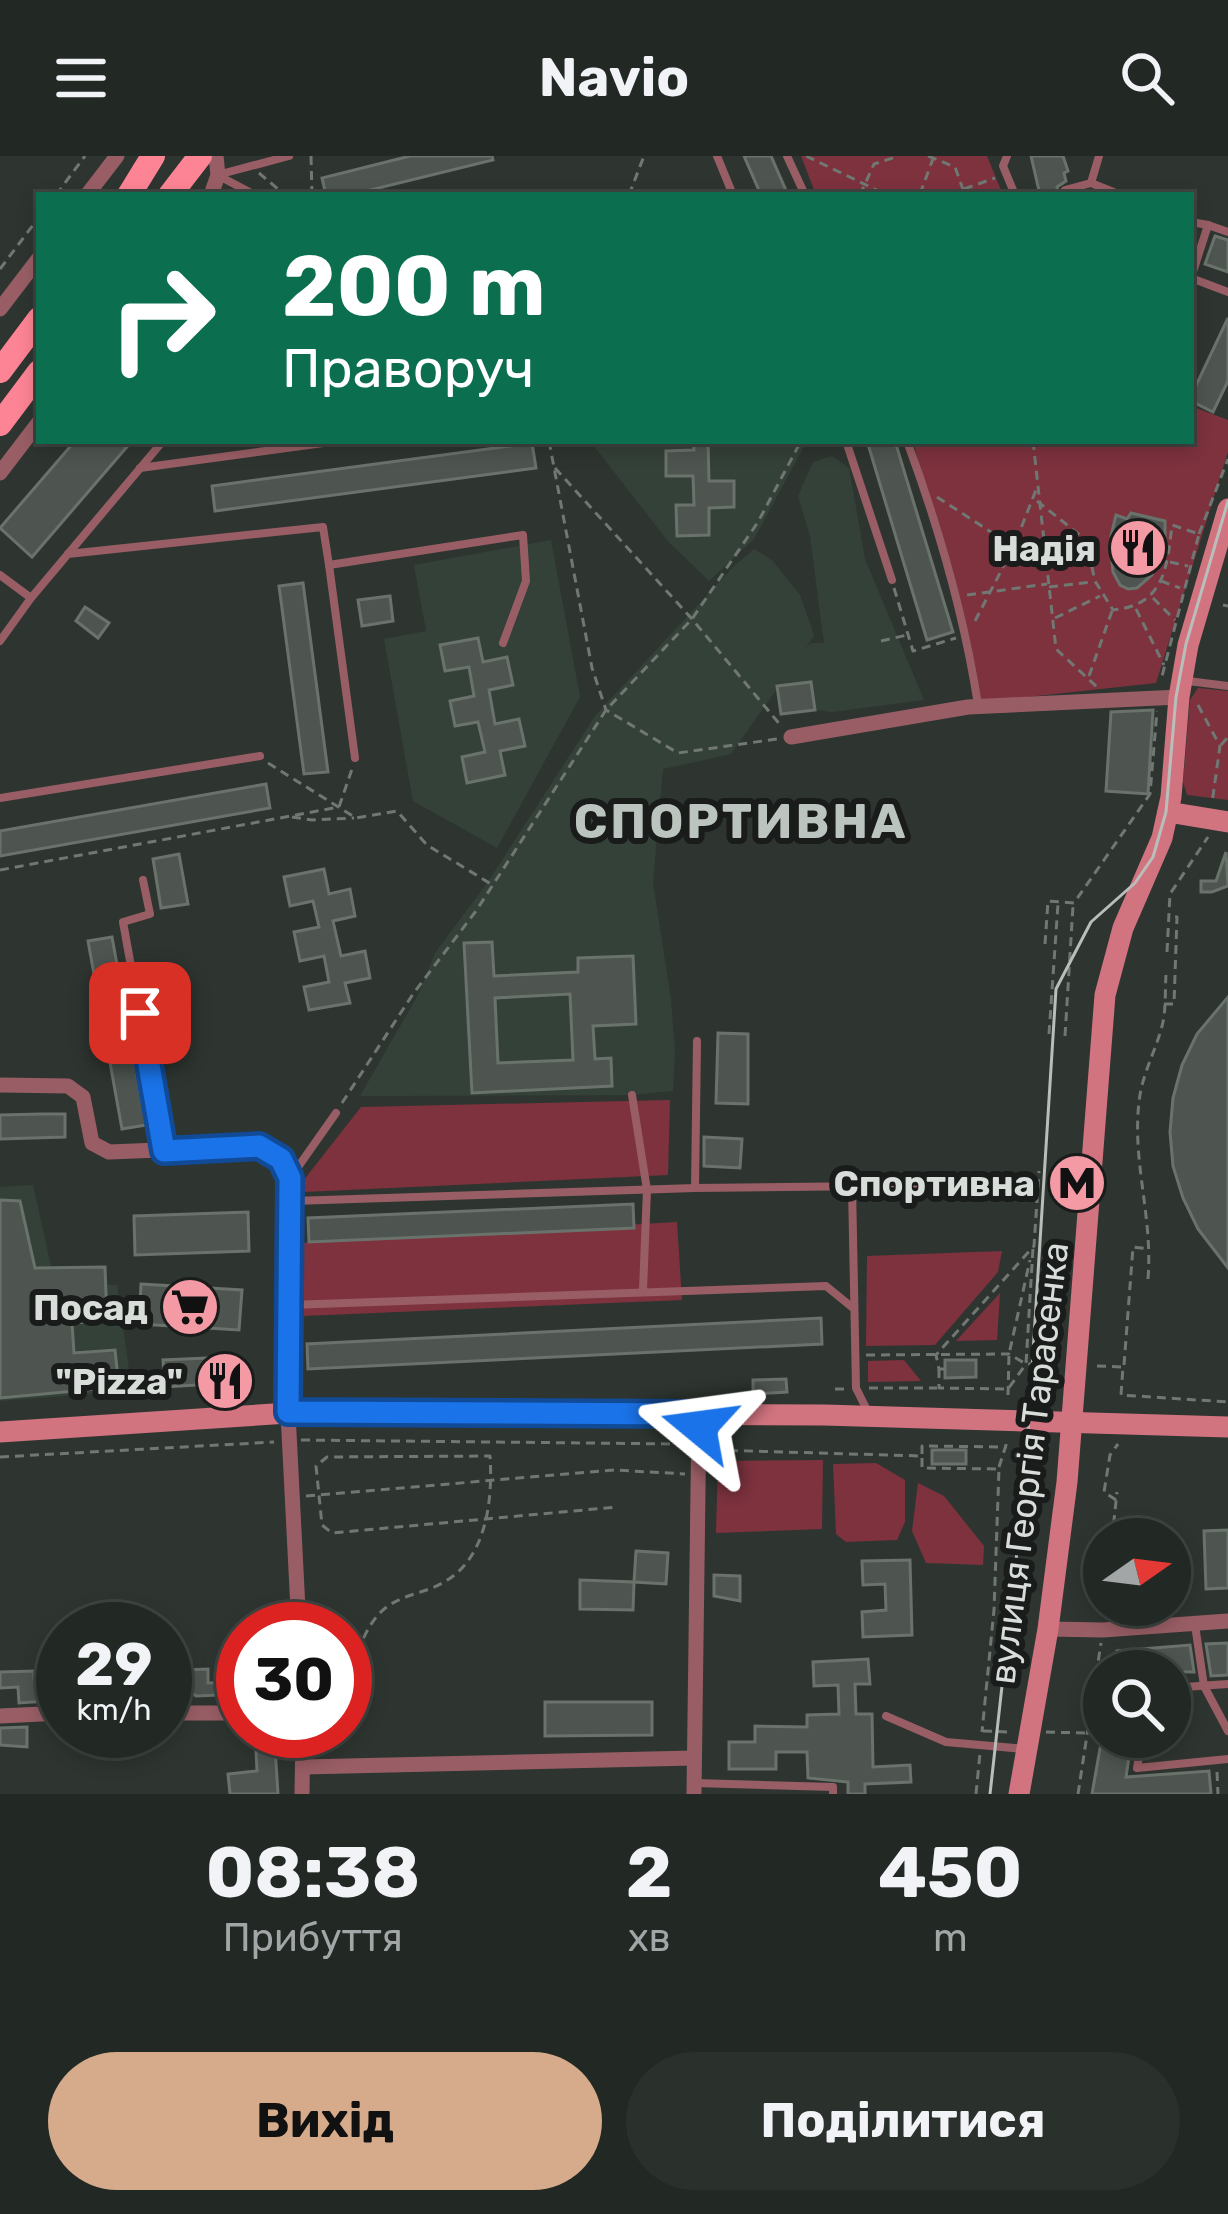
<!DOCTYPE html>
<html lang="uk">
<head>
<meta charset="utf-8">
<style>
	body { margin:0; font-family:Rubik,sans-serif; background:#2a302c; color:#f1f3f6; height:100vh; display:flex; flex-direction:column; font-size:45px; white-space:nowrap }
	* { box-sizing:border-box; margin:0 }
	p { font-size:39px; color:#a2a6a6 }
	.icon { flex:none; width:66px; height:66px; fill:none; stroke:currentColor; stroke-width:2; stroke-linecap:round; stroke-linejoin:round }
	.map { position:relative; height:1638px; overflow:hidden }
	.sheet { display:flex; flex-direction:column; background:#222824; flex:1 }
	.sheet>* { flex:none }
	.hud { position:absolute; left:36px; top:36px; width:1158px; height:252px; border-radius:0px; box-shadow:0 6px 18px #0003,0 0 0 3px #3f4441; background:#0b6e4f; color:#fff; overflow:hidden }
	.needle { width:78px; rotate:76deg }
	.buttons { position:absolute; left:1083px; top:1362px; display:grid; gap:24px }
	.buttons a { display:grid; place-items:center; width:108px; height:108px; border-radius:50%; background:#222824; box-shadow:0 6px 18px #0003,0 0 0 3px #3f4441; font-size:60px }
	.speed { position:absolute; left:36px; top:1446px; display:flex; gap:24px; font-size:60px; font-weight:700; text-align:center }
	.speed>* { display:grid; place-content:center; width:156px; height:156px; border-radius:50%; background:#222824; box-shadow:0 6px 18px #0003,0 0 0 3px #3f4441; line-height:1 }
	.speed small { font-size:30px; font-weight:400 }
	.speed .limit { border:18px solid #d22; background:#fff; color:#111 }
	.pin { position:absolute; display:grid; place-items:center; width:102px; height:102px; color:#fff; margin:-51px; border-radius:24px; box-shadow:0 6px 18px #0006 }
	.me { position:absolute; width:132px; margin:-66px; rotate:286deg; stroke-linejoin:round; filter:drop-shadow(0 0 9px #0008) }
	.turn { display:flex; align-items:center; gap:42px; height:252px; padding:0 48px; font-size:54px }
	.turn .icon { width:156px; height:156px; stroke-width:2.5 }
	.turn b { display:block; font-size:84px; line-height:102px }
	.eta { display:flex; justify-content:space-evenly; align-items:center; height:204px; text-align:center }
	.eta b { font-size:72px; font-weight:700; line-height:84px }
	.cta { display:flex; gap:24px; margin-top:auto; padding:24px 48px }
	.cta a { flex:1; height:138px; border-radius:72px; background:#d6ab8b; color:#111; font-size:48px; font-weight:700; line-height:138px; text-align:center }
	.cta a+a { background:#2a302c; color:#f1f3f6 }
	header { display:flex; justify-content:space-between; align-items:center; height:156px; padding:0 48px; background:#222824; font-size:54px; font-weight:700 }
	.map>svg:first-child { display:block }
	.built { fill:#344138 }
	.green { fill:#7d323e }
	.building { fill:#4e5550; stroke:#6a726c; stroke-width:3; fill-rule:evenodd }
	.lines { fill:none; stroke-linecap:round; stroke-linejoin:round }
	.path { stroke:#717773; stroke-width:3; stroke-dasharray:9 6; stroke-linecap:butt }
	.lane { stroke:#995e65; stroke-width:8 }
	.street { stroke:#995e65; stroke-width:15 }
	.secondary { stroke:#d27480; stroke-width:21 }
	.primary { stroke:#fd8494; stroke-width:24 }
	.tram { stroke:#b9bebb; stroke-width:3 }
	.route-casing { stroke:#114b97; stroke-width:30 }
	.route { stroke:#1a73e8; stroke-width:21 }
	.labels { text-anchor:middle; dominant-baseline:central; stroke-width:12; stroke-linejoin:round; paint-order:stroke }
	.poi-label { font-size:36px; font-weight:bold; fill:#d8ddda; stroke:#191c1a; text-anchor:end }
	.street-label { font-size:36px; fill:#d8ddda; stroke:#191c1a }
	.district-label { font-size:48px; font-weight:bold; letter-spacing:3px; fill:#bbc4be; stroke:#191c1a }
</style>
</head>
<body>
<header><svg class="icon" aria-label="menu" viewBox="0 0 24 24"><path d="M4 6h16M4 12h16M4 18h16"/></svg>Navio<svg class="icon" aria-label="search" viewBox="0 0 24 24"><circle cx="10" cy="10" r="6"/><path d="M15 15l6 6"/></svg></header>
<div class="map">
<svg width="1228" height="1638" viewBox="0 0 1228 1638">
	<rect width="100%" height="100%" fill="#2e3530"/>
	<g class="built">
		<path d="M590,285H807L754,383L709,425L667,384Z"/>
		<path d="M832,300L849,312L865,403L924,544L832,556L815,554L779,530L731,598L663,613L653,726L671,844L675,895L673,935L632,939L360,940L419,837L435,797L490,723L595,560L734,410L754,393L772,404L800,439L814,479L806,492L811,487H824L810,380L798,340L813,306Z"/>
		<path d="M551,384L580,541L497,692L413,645L384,483L426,475L414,409Z"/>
		<path d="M33,1029L55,1128L117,1129L132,1235L0,1245V1031Z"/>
	</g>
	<g class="green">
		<path d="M801,0H987L1003,39H816Z"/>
		<path d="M1191,250L1228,264V296L1156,527L981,546L913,285H1191Z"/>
		<path d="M1198,532L1228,535V644L1187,639L1183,626L1190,544Z"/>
		<path d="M670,944L668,1019L304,1036L303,1025L361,951Z"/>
		<path d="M677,1066L682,1144L304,1160L303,1087Z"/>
		<path d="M1002,1095L998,1116L935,1189L866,1190L867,1100Z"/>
		<path d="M1000,1137L997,1184L956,1185Z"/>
		<path d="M904,1204L921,1225L868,1226V1205Z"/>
		<path d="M823,1304L822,1373L716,1377L718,1305Z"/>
		<path d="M876,1307L905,1324V1366L897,1384L846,1386L836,1378L833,1308Z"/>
		<path d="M918,1327L944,1340L984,1390L983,1409L926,1407L912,1375Z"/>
	</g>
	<g class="building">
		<path d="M410,0H492L493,4L350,39H326L322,22Z"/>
		<path d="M744,0H771L788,39H761Z"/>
		<path d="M1031,0H1063L1068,15L1064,17L1066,25L1057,31L1059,39H1040Z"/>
		<path d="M1215,80L1228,84V116L1205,108Z"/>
		<path d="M1228,162V225L1213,256L1191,245V240Z"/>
		<path d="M75,285H132L32,401L0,372Z"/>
		<path d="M693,285H708L709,325H734V351L709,352V379L677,380L676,349H694L693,320H666V295L694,294Z"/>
		<path d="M867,285H895L953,476L927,484Z"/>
		<path d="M532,287L536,312L215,355L212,330Z"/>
		<path d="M1131,357L1165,365V381L1152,419L1137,432L1128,433L1120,429L1113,416L1111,396L1115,382L1111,380L1116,359L1127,363Z"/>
		<path d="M303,427L328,616L304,618L279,430Z"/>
		<path d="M390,440L393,465L362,470L358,444Z"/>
		<path d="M85,451L109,467L98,482L76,465Z"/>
		<path d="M478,482L483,506L507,501L513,529L489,534L495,568L519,563L525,590L500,595L505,619L467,627L462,601L485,596L478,566L455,570L450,545L474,540L469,511L445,515L440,489Z"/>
		<path d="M811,526L815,554L781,558L777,530Z"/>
		<path d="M1153,554L1148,638L1106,635L1111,556Z"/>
		<path d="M266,628L270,652L0,700V675Z"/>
		<path d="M1226,696L1228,730L1212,736H1201V725H1216Z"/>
		<path d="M179,698L188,748L161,752L153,703Z"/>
		<path d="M324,713L329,738L350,733L355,760L333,765L341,800L365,795L370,822L345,827L350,847L309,854L304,831L329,826L324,800L300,805L294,776L319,771L313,745L290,750L284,721Z"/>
		<path d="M112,781L146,969L122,973L88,785Z"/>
		<path d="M492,786L494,820L578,816V802L633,800L636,868L593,870L595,903L611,902L612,930L472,937L464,787ZM570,838L573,904L498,907L495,842Z"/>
		<path d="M1228,841V1112L1198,1073L1183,1042L1173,1010L1170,976L1173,942L1182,909L1197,878Z"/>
		<path d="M718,877L748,878V948L716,947Z"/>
		<path d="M42,958H65V981L0,983V959Z"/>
		<path d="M704,981L742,983L740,1012L704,1010Z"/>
		<path d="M0,1044L20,1045L35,1112L105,1111L107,1165L72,1167L74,1197L115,1194L119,1231L0,1242Z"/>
		<path d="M633,1048L634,1072L309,1086L308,1062Z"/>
		<path d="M248,1056L249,1095L135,1099L134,1060Z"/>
		<path d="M141,1128L242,1134L239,1174L139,1168Z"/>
		<path d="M821,1162L822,1188L308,1213L307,1188Z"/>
		<path d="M229,1201V1227L165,1231L163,1204Z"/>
		<path d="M945,1204H976V1221L945,1222Z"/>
		<path d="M786,1223L787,1236L753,1238V1224Z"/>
		<rect x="932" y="1294" width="34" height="14"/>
		<path d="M1228,1374V1432L1206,1433L1204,1375Z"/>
		<path d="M636,1395L668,1397L666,1428L634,1426Z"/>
		<path d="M910,1404L912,1479L863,1481L862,1456L886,1454L885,1428L863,1429L862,1405Z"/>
		<path d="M714,1419L740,1420V1445L714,1440Z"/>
		<path d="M580,1424L634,1426L633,1454L580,1453Z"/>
		<path d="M1228,1487V1519L1211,1520L1206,1488Z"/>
		<path d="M1190,1489L1194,1516L1114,1515L1117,1495Z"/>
		<path d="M868,1503L870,1528H855L856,1558H872L873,1611L910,1609L911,1626L865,1628V1638H848V1626L808,1622L807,1596H776V1613H729V1586H755V1570L807,1571V1559L839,1558L838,1529L814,1530L813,1506Z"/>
		<path d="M208,1513V1527L231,1526V1517H243V1538L196,1540L189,1535L165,1536V1522H183V1514Z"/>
		<path d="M34,1515V1523L63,1522V1544L19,1547L18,1531L0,1532V1516Z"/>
		<path d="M545,1546H652V1579L545,1580Z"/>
		<path d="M27,1571V1591L0,1589V1572Z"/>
		<path d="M105,1575H153V1587L107,1590Z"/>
		<path d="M255,1575H274L278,1638H230L228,1618L257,1615Z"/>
		<path d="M1102,1581H1132L1126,1621L1209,1615L1211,1638H1092Z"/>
	</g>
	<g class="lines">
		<g class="path">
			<path d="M311,0L312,39"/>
			<path d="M806,0L887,39"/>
			<path d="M928,0L955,11L965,39"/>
			<path d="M259,17L285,39"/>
			<path d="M964,33L995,22"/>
			<path d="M920,38L934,0"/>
			<path d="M56,39L85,0"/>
			<path d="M629,39L644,0"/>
			<path d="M860,39L874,8L899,0"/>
			<path d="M905,39H922"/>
			<path d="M0,113L39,61"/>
			<path d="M549,285L592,512L606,554L678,597L777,583"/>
			<path d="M1004,285L1032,291"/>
			<path d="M1033,285L1056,493L1097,531"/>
			<path d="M555,312L692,463L782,571"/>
			<path d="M937,341L1045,411"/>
			<path d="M1037,345L1086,384L1095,425L1113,454C1164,449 1167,413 1172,369L1199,378L1161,524"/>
			<path d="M1199,378L1228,303"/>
			<path d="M1048,401L1087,400"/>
			<path d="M1170,406L1188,410"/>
			<path d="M1161,425L1180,432"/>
			<path d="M1049,431L1093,426"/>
			<path d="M894,432L913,495L956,482"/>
			<path d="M967,439L1047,428"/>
			<path d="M1153,442L1175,464"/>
			<path d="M1223,449L1228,450"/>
			<path d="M1136,453L1164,509"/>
			<path d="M1055,462L1100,440"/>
			<path d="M975,465L1014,390L1036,334"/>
			<path d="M881,485L907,479"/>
			<path d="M1089,520L1112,455"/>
			<path d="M1198,549L1220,590L1212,647"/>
			<path d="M1221,589L1228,581"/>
			<path d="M268,607L356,662L397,655L427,689L491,728"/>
			<path d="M292,661L312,664L354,662"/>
			<path d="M0,714L339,651L353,610"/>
			<path d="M1045,788L1048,745L1074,747L1150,638L1157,555"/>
			<path d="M1167,796L1170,738L1208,681"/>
			<path d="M1164,848H1174L1177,761L1170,760"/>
			<path d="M1049,878L1058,748"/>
			<path d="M1065,880L1073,750"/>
			<path d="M342,947L413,838L476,755L606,554L692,463L758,366L801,285"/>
			<path d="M1148,1123C1153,1060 1132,1007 1139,946C1142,917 1157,893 1163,866C1166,851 1165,834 1166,819"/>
			<path d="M866,1199L1009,1198L1026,1208L1057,1209"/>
			<path d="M1124,1209L1133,1091L1149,1093"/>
			<path d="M1097,1210L1123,1211L1121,1239L1228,1246"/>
			<path d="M939,1213V1232L1008,1233L1026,1208L1033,1092"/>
			<path d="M945,1213H939L936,1199L1034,1090L1039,1015"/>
			<path d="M869,1232H937"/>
			<path d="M835,1233H847"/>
			<path d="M1008,1239L1009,1198L1030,1104"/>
			<path d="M301,1284L681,1288"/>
			<path d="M714,1294L922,1300V1312L999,1313L994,1454L982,1576"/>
			<path d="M922,1298V1290L1007,1291"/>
			<path d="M0,1301L274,1286"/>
			<path d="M999,1311L1007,1286"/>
			<path d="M306,1340L614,1314L685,1318"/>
			<path d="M1116,1344L1104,1336L1110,1299L1118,1288"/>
			<path d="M1112,1383L1117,1336"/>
			<path d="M349,1540C352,1510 363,1465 391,1448C407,1438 428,1436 444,1426C486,1403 493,1345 490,1300L327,1301L316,1310L322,1369L332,1377L617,1351"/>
			<path d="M983,1575L1010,1576"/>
			<path d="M1046,1576L1085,1577"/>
			<path d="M1217,1616L1218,1638"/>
			<path d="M976,1638L980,1597"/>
			<path d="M1078,1638L1101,1487"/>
		</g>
		<g class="lane">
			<path d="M717,0L733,39"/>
			<path d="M787,0L805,39"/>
			<path d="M1007,0L1003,10L1015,39"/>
			<path d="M1099,0L1091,27L1121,39"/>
			<path d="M221,18L289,0"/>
			<path d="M219,20L255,39"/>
			<path d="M1065,34L1091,27"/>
			<path d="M1191,66L1208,69"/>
			<path d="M1191,122L1208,69L1228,76"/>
			<path d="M1191,122L1228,136"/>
			<path d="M846,285L892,424"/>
			<path d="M907,285C939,372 964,458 978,549"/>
			<path d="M140,312L338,285"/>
			<path d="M68,398L323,371L329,409L523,379L526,425L503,487"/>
			<path d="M329,409L355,602"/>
			<path d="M0,419L31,442L0,485"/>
			<path d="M31,442L163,285"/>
			<path d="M1188,525L1228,530"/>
			<path d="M0,642L260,600"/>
			<path d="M143,724L150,758L123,766L164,993"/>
			<path d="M632,939L647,1034L643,1134"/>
			<path d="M291,1021L336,957"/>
			<path d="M852,1030L856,1232L867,1254"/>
			<path d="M695,1032L968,1029"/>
			<path d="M292,1045L695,1032L697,885"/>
			<path d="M289,1149L826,1130L853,1152"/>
			<path d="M1195,1469L1204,1530L1228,1575"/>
			<path d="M1170,1532L1228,1528"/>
			<path d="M886,1560L946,1586L1025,1593"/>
			<path d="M1142,1581L1137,1612L1228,1603"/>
			<path d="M695,1627L833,1631V1638"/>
		</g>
		<g class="street">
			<path d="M87,39L117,0"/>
			<path d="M211,39L218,19L216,0"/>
			<path d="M0,153L39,102"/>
			<path d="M0,317L39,266"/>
			<path d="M791,581L968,551L1179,541"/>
			<path d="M0,929L68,930L83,941L92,987L109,996L259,990L281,1003L290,1022L288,1257L299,1473"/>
			<path d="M1048,1473L1103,1474L1228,1465"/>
			<path d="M165,1557H243"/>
			<path d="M0,1560L63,1557"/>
			<path d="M303,1611L694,1602"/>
			<path d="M302,1638L303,1575"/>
			<path d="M694,1638L699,1258"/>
		</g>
		<g class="secondary">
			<path d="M1168,656L1228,666"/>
			<path d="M0,1276L304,1256L824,1259L1228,1271"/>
			<path d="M1019,1638L1048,1473L1067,1326L1105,839L1123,772L1162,682L1171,641L1179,541L1188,489L1228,353"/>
		</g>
		<g class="primary">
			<path d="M129,39L153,0"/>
			<path d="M170,39L200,0"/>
			<path d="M0,215L39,163"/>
			<path d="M0,268L39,216"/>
		</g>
		<path class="tram" d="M990,1638L1025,1323L1056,833L1091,766L1135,727L1153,701L1166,656L1176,541L1186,488L1228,345"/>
	</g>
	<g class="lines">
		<g class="route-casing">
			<path id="route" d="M140,857L164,995L259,990L281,1003L290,1022L288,1256L698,1258L699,1271"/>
		</g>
		<use href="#route" class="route"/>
	</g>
	<defs>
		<g id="restaurant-disc" transform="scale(3)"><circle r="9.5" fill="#f49aa4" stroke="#191c1a"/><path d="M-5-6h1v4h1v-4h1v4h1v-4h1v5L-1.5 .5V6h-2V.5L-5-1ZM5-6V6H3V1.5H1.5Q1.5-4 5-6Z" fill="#111"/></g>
		<g id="metro-disc" transform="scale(3)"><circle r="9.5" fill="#f49aa4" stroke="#191c1a"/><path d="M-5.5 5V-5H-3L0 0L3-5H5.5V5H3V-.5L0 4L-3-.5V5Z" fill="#111"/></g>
		<g id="supermarket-disc" transform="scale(3)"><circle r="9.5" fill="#f49aa4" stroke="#191c1a"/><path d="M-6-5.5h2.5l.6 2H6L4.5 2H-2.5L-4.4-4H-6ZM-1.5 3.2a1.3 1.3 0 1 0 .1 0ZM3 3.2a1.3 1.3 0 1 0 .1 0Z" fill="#111"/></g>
	</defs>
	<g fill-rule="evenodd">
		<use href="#restaurant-disc" x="1138" y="392"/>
		<use href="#metro-disc" x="1077" y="1027"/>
		<use href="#supermarket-disc" x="190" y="1151"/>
		<use href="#restaurant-disc" x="225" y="1225"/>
	</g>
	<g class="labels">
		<g class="poi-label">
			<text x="1096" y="392">Надія</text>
			<text x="1035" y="1027">Спортивна</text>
			<text x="148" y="1151">Посад</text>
			<text x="183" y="1225">"Pizza"</text>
		</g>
		<g class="street-label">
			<text transform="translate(1029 1307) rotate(-83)">вулиця Георгія Тарасенка</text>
		</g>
		<g class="district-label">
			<text x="741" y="665">СПОРТИВНА</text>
		</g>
	</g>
</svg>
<div class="buttons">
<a><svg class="needle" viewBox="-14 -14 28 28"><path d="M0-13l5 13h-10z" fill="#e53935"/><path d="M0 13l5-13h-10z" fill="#a2a6a6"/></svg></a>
<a><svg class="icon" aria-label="search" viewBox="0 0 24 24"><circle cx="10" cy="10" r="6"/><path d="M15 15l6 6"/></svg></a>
</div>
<div class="speed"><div>29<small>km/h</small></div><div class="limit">30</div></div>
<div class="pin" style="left:140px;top:857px;background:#d93025"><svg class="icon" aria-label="arrive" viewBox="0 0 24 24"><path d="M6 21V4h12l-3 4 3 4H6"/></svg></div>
<svg class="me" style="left:699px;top:1271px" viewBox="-20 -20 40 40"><path d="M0-17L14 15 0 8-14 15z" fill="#1a73e8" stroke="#fff" stroke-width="4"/></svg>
<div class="hud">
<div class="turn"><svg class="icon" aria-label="right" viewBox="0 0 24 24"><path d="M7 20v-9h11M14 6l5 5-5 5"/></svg><div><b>200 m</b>Праворуч</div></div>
</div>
</div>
<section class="sheet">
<div class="eta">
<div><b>08:38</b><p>Прибуття</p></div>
<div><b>2</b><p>хв</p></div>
<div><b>450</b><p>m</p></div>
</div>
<div class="cta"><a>Вихід</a><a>Поділитися</a></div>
</section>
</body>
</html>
